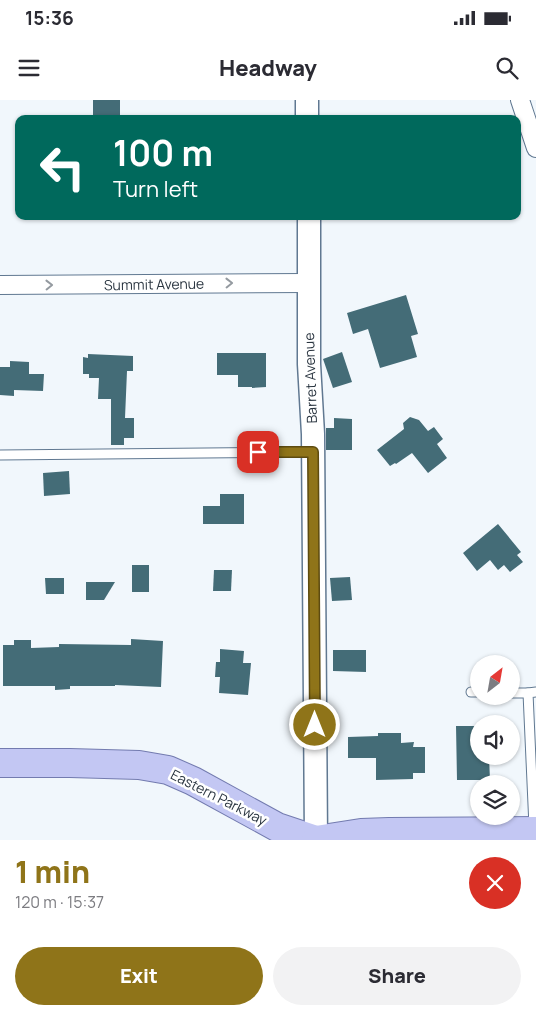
<!DOCTYPE html>
<html lang="en">
<head>
<meta charset="utf-8">
<style>
	body { margin:0; font-family:Manrope,sans-serif; background:#f2f2f3; color:#2b2b33; height:100vh; display:flex; flex-direction:column; font-size:19px; white-space:nowrap }
	* { box-sizing:border-box; margin:0 }
	p { font-size:16px; color:#7c7c81 }
	.icon { flex:none; width:28px; height:28px; fill:none; stroke:currentColor; stroke-width:2; stroke-linecap:round; stroke-linejoin:round }
	.map { position:relative; height:740px; overflow:hidden }
	.side { display:flex; flex-direction:column; background:#fff; flex:1 }
	.side>* { flex:none }
	.guide { position:absolute; left:15px; top:15px; width:506px; height:105px; border-radius:10px; box-shadow:0 1px 4px #0004; background:#00695c; color:#fff; overflow:hidden }
	.needle { width:32px; rotate:31deg }
	.fabs { position:absolute; left:470px; top:555px; display:grid; gap:10px }
	.fabs a { display:grid; place-items:center; width:50px; height:50px; border-radius:50%; background:#fff; box-shadow:0 1px 4px #0004; font-size:25px }
	.pin { position:absolute; display:grid; place-items:center; width:42px; height:42px; color:#fff; margin:-21px; border-radius:10px; box-shadow:0 2px 8px #0006 }
	.me { position:absolute; width:55px; margin:-28px; rotate:0deg; stroke-linejoin:round; filter:drop-shadow(0 0 4px #0008) }
	.turn { display:flex; align-items:center; gap:18px; height:105px; padding:0 15px; font-size:22px }
	.turn .icon { width:65px; height:65px; stroke-width:2.5 }
	.turn b { display:block; font-size:35px; line-height:42px }
	.round { display:grid; place-items:center; flex:none; width:52px; height:52px; border-radius:26px; background:#f2f2f3 }
	.head { display:flex; align-items:center; justify-content:space-between; height:85px; padding:0 15px }
	h1 { font-size:30px; font-weight:800; line-height:38px; color:#8f7419 }
	.button { display:flex; gap:10px; margin-top:auto; padding:10px 15px }
	.button a { flex:1; height:58px; border-radius:30px; background:#8f7419; color:#fff; font-size:20px; font-weight:800; line-height:58px; text-align:center }
	.button a+a { background:#f2f2f3; color:#2b2b33 }
	.status { display:flex; justify-content:space-between; align-items:center; height:35px; padding:0 25px; background:#fff; direction:ltr }
	.status svg { height:14px; fill:currentColor }
	header { display:flex; justify-content:space-between; align-items:center; height:65px; padding:0 15px; background:#fff; font-size:22px; font-weight:800 }
	.map>svg:first-child { display:block }
	.building { fill:#446c77 }
	.lines { fill:none; stroke-linecap:round; stroke-linejoin:round }
	.service-casing { stroke:#607891; stroke-width:11 }
	.minor-casing { stroke:#607891; stroke-width:20 }
	.tertiary-casing { stroke:#607891; stroke-width:25 }
	.primary-casing { stroke:#737baf; stroke-width:30 }
	.service { stroke:#fff; stroke-width:9 }
	.minor { stroke:#fff; stroke-width:18 }
	.tertiary { stroke:#fff; stroke-width:22 }
	.primary { stroke:#c3c7f3; stroke-width:28 }
	.oneway { stroke:#949aa0 }
	.route-casing { stroke:#5d4b10; stroke-width:12 }
	.route { stroke:#8f7419; stroke-width:9 }
	.labels { text-anchor:middle; dominant-baseline:central; stroke-width:5; stroke-linejoin:round; paint-order:stroke }
	.street-label { font-size:14px; fill:#2a3540; stroke:#fff }
</style>
</head>
<body>
<div class="status"><b>15:36</b><svg viewBox="0 0 49 12"><path d="M0 12V9h3v3zM5 12V6h3v6zM10 12V3h3v9zM15 12V0h3v12zM26 1h20v11H26zM47 4h2v5h-2z"/></svg></div>
<header><svg class="icon" aria-label="menu" viewBox="0 0 24 24"><path d="M4 6h16M4 12h16M4 18h16"/></svg>Headway<svg class="icon" aria-label="search" viewBox="0 0 24 24"><circle cx="10" cy="10" r="6"/><path d="M15 15l6 6"/></svg></header>
<div class="map">
<svg width="536" height="740" viewBox="0 0 536 740">
	<rect width="100%" height="100%" fill="#f1f7fc"/>
	<g class="building">
		<rect x="93" y="0" width="27" height="17"/>
		<path d="M406,195L418,234L411,236L417,257L380,268L368,229L353,234L347,213Z"/>
		<path d="M342,252L352,282L333,288L323,259Z"/>
		<path d="M217,253H266V287L252,288V287H238V275H217Z"/>
		<path d="M88,254L133,256V271H127L125,318H134V338H124V345H111V299H98L99,278H89V274H83V257L88,258Z"/>
		<path d="M10,261L29,262V274H44L43,291L14,290V296L0,295V267H10Z"/>
		<path d="M410,317L419,320L428,331L434,327L443,339L437,344L447,358L428,373L412,353L396,364L395,363L390,366L377,350L404,329L403,323Z"/>
		<path d="M334,318L352,319V350H326V328H334Z"/>
		<path d="M69,371L70,394L44,396L43,373Z"/>
		<path d="M220,394H244V424H203V406H220Z"/>
		<path d="M498,424L521,452L517,455L523,462L510,472L504,465L498,470L490,460L477,471L463,453Z"/>
		<rect x="132" y="465" width="17" height="27"/>
		<path d="M214,470H232L231,491H213Z"/>
		<path d="M350,477L352,500L332,501L330,478Z"/>
		<path d="M45,478H64V494H46Z"/>
		<path d="M86,482H115L104,500H86Z"/>
		<path d="M131,539L163,541L161,587L115,585V586H70V589L55,590V586H3V545H14V540H31V548L59,547V544L131,545Z"/>
		<path d="M220,549L244,551L243,563H251L248,595L219,593L220,577H215L216,562H220Z"/>
		<path d="M333,550H366V572L333,571Z"/>
		<path d="M456,626H479V656H489L490,680H457Z"/>
		<path d="M378,633H401V643L414,642L413,647H425V673H413V679L376,680V658H348V637L378,636Z"/>
	</g>
	<g class="lines">
		<g class="service-casing">
			<g id="service">
				<path d="M0,355L312,352"/>
				<path d="M471,592H479"/>
				<path d="M511,593H528"/>
				<path d="M534,727L528,593L536,592"/>
			</g>
		</g>
		<g class="minor-casing">
			<g id="minor">
				<path d="M520,0L536,48"/>
				<path d="M0,185L308,183"/>
			</g>
		</g>
		<g class="tertiary-casing">
			<g id="tertiary">
				<path d="M307,0V19"/>
				<path d="M309,116V264L313,334L316,740"/>
			</g>
		</g>
		<g class="primary-casing">
			<g id="primary">
				<path d="M0,663H70L139,665L168,670L193,681L277,727L316,740"/>
				<path d="M316,740L361,733L389,732L536,731"/>
			</g>
		</g>
		<use href="#service" class="service"/>
		<use href="#minor" class="minor"/>
		<use href="#tertiary" class="tertiary"/>
		<use href="#primary" class="primary"/>
	</g>
	<defs><path id="oneway-chevron" d="M-2-3.5L2.5 0L-2 3.5" fill="none" stroke-width="1.6" stroke-linecap="round" stroke-linejoin="round" transform="scale(1.25)"/></defs>
	<g class="oneway">
		<use href="#oneway-chevron" transform="translate(229 183) rotate(-1)"/>
		<use href="#oneway-chevron" transform="translate(49 185) rotate(-1)"/>
	</g>
	<g class="lines">
		<g class="route-casing">
			<path id="route" d="M258,352H313L315,625"/>
		</g>
		<use href="#route" class="route"/>
	</g>
	<g class="labels">
		<g class="street-label">
			<text transform="translate(154 184) rotate(-1)">Summit Avenue</text>
			<text transform="translate(310 278) rotate(-92)">Barret Avenue</text>
			<text transform="translate(219 697) rotate(27)">Eastern Parkway</text>
		</g>
	</g>
</svg>
<div class="fabs">
<a><svg class="needle" viewBox="-14 -14 28 28"><path d="M0-13l5 13h-10z" fill="#e53935"/><path d="M0 13l5-13h-10z" fill="#7c7c81"/></svg></a>
<a><svg class="icon" aria-label="sound" viewBox="0 0 24 24"><path d="M4 9h4l5-4v14l-5-4H4zM17 9q2 3 0 6"/></svg></a>
<a><svg class="icon" aria-label="layers" viewBox="0 0 24 24"><path d="M12 4l9 5-9 5-9-5zM3 14l9 5 9-5"/></svg></a>
</div>
<div class="pin" style="left:258px;top:352px;background:#d93025"><svg class="icon" aria-label="arrive" viewBox="0 0 24 24"><path d="M6 21V4h12l-3 4 3 4H6"/></svg></div>
<svg class="me" style="left:315px;top:625px" viewBox="-20 -20 40 40"><circle r="17" fill="#8f7419" stroke="#fff" stroke-width="3"/><path d="M0-11L8 9 0 5-8 9z" fill="#fff"/></svg>
<div class="guide">
<div class="turn"><svg class="icon" aria-label="left" viewBox="0 0 24 24"><path d="M17 20v-9H6M10 6l-5 5 5 5"/></svg><div><b>100 m</b>Turn left</div></div>
</div>
</div>
<section class="side">
<div class="head"><div><h1>1 min</h1><p>120 m · 15:37</p></div><a class="round" style="background:#d93025;color:#fff"><svg class="icon" aria-label="close" viewBox="0 0 24 24"><path d="M6 6l12 12M18 6L6 18"/></svg></a></div>
<div class="button"><a>Exit</a><a>Share</a></div>
</section>
</body>
</html>
